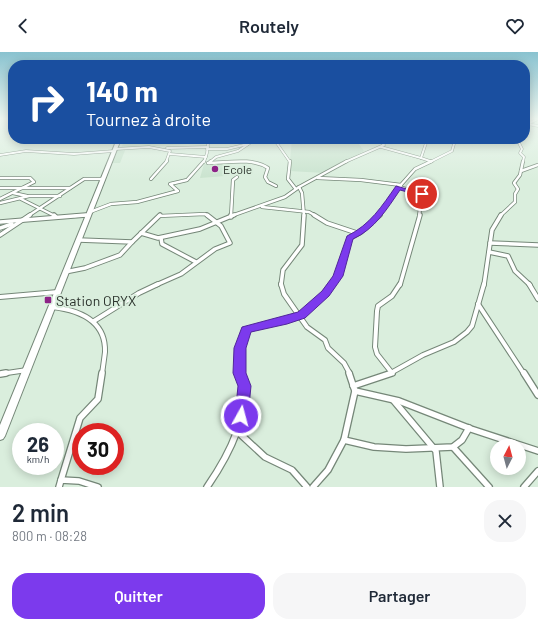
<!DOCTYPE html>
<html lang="fr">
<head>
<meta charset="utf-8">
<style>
	body { margin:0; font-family:Barlow,sans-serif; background:#f6f6f7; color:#1f2937; height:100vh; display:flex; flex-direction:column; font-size:15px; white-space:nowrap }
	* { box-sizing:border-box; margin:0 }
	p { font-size:13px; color:#747a83 }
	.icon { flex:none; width:22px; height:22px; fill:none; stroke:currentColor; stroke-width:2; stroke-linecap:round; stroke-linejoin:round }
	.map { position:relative; height:435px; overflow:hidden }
	.drawer { display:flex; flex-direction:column; background:#fff; flex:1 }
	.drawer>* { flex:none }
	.banner { position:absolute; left:8px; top:8px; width:522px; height:84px; border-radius:16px; box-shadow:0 2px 10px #0003; background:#1a4fa0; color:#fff; overflow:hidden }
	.needle { width:26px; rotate:6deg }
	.tools { position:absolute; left:490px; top:387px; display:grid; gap:8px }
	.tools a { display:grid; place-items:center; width:36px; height:36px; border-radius:50%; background:#fff; box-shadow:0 2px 10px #0003; font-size:20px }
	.speed { position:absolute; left:12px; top:371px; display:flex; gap:8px; font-size:20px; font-weight:700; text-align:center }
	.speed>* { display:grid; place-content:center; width:52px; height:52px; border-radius:50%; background:#fff; box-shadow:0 2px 10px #0003; line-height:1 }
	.speed small { font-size:10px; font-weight:400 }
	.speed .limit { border:6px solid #d22; background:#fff; color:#111 }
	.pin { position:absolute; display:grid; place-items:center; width:34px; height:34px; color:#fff; margin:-17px; border:2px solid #fff; border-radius:50%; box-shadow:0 1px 4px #0007 }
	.me { position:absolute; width:44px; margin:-22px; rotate:7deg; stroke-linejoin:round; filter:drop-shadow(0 0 3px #0008) }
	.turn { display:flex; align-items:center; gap:14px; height:84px; padding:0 12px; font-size:18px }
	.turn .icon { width:52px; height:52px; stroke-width:2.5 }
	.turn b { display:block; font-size:28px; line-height:34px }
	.round { display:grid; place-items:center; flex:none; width:42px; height:42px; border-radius:16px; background:#f6f6f7 }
	.headline { display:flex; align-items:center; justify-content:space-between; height:68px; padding:0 12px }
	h1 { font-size:24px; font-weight:600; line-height:30px }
	.primary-button { display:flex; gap:8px; margin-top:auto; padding:8px 12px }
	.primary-button a { flex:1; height:46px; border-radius:16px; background:#7c3aed; color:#fff; font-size:16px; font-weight:600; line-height:46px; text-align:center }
	.primary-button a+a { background:#f6f6f7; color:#1f2937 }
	header { display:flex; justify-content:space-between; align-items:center; height:52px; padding:0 12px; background:#fff; font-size:18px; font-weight:600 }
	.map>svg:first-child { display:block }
	.built { fill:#c9e3ce }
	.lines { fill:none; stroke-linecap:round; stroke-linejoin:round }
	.minor-far4-casing { stroke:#758778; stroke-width:3 }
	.minor-far3-casing { stroke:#758778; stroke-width:4 }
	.minor-far2-casing { stroke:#758778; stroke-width:5.5 }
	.minor-far1-casing { stroke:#758778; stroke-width:6 }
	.minor-casing { stroke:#758778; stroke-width:8 }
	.primary-casing { stroke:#758778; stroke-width:2 }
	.minor-far4 { stroke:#fff; stroke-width:2 }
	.minor-far3 { stroke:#fff; stroke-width:2.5 }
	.minor-far2 { stroke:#fff; stroke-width:3.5 }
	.minor-far1 { stroke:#fff; stroke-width:4 }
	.minor { stroke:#fff; stroke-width:5.5 }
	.primary { fill:#fff; fill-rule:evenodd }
	.route { fill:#7c3aed; stroke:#51269a }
	.poi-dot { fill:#8d2287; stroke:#daeedd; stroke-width:1.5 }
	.labels { text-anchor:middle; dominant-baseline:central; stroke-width:4; stroke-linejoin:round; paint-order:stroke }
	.far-poi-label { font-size:12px; fill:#2a312b; stroke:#daeedd; text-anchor:start }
	.poi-label { font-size:14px; fill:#2a312b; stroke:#daeedd; text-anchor:start }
</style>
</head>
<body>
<header><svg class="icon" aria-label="back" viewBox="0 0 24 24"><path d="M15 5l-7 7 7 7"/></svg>Routely<svg class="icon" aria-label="heart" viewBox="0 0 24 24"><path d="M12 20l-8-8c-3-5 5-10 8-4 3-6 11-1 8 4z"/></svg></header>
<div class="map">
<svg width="538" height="435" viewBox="0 0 538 435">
	<rect width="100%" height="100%" fill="#daeedd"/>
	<g class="built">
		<path d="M125,87H203L202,91L126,96L120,111H109L115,97L121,96Z"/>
		<path d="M292,87H355L364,99L325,121L289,119Z"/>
		<path d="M228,111L225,124L200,126L204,112Z"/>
	</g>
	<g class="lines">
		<g class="minor-far4-casing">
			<g id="minor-far4">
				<path d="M528,72L538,74"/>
				<path d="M525,73L538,67"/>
				<path d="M278,87L276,90L290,110"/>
				<path d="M427,87L449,88"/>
				<path d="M517,87L522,97L520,101L524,105L523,110"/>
				<path d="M427,88L421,106L430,109"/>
				<path d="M253,90L264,87"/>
				<path d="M381,95L421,106"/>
				<path d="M167,96L208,95"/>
				<path d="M115,97L149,95L170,99L166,110"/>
				<path d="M207,97H227L248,92"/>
				<path d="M170,102L206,105"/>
				<path d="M0,103L26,99L74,102L114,99"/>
				<path d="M204,110L207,101L208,92"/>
				<path d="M210,110L216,105L238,99L256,87"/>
				<path d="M345,110L384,93L379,87"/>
				<path d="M430,110L452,99L454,92L448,87"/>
			</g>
		</g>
		<g class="minor-far3-casing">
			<g id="minor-far3">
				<path d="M290,109L288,127L295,136"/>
				<path d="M208,111C226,111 252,105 268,116L265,125L268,130L276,134"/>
				<path d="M209,111L211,109"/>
				<path d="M521,119L538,113"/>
				<path d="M0,126H30L34,130L0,147"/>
				<path d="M318,126L361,128L401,133"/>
				<path d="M151,127L167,109"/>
				<path d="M399,135L422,142L419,164"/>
				<path d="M0,136H70"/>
				<path d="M13,141L27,144"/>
				<path d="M21,147L55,164"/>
				<path d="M0,151L29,144H60"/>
				<path d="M262,155L309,160L316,164"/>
				<path d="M90,160L111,152L137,150L178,139L170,132L187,128L204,109"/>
				<path d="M28,164L84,127H103"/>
				<path d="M74,164L88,163"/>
				<path d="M159,164L205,162L208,164"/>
				<path d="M231,164L233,128L237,125"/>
				<path d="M231,164L285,145L299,135"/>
				<path d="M304,164L302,141L299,135L347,109"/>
				<path d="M379,164L392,143L415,117L432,109"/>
				<path d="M500,164L515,150V142L518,137L514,131L520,123L523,109"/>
			</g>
		</g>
		<g class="minor-far2-casing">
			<g id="minor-far2">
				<path d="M54,163L56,165"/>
				<path d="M231,163V165"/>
				<path d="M314,163L327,171L357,181"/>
				<path d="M0,170L86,163"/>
				<path d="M0,176L12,172"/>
				<path d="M141,181L158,186L200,177L234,163"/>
				<path d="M0,183L30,163"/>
				<path d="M161,186L162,192L196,210"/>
				<path d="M79,188L132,190L160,163"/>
				<path d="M490,191L538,193"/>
				<path d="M489,200L508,204L515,219L530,233"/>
				<path d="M65,220L85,216L120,203L132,190"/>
				<path d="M156,233L181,222L215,197L230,191L221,174L207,163"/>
				<path d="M281,233L283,218L302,193L304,163"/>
				<path d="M330,233L338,224L350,186L361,180L380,163"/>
				<path d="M400,233L420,163"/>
				<path d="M484,233L492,178L501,163"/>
			</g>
		</g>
		<g class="minor-far1-casing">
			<g id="minor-far1">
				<path d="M281,232L284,242L307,275L325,288L328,296L344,311L350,322"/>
				<path d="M529,232L538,247"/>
				<path d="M0,245L58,240"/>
				<path d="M478,252L524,322"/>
				<path d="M52,255C78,258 106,268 105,300C104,308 103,315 102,322"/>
				<path d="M94,269L139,241L158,232"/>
				<path d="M392,321L377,302L375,295L377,259L378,254L392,244L400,232"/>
				<path d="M0,322L27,318"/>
				<path d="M240,322V296L246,278L299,265L317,250L331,232"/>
				<path d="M389,322L423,303L454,290L467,280L472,274L484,232"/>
			</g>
		</g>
		<g class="minor-casing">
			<g id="minor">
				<path d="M524,321L538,343"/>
				<path d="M0,322L6,321"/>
				<path d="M353,334L392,321"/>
				<path d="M355,339L399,349L471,377L538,399"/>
				<path d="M394,349L436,399L440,435"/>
				<path d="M238,380L265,405L292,418L307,435"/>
				<path d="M344,388L374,395L406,397L453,395L462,388L469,376"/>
				<path d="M453,395L489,435"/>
				<path d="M61,428L80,366L98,347L102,321"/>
				<path d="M59,435L61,428L79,429L98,435"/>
				<path d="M207,435C229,403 252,361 240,321"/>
				<path d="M313,435L328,418L344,388L355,339L349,321"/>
				<path d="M524,435L538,419"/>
			</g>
		</g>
		<g class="primary-casing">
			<path id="primary" d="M117,87H121L5,384L3,387L0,388V373Z"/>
		</g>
		<use href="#minor-far4" class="minor-far4"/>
		<use href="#minor-far3" class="minor-far3"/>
		<use href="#minor-far2" class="minor-far2"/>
		<use href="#minor-far1" class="minor-far1"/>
		<use href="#minor" class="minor"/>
		<use href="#primary" class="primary"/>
	</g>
	<linearGradient id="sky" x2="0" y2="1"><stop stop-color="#89c2cf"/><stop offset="0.52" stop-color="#eef7f0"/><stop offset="1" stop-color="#eef7f0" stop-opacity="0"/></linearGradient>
	<rect width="538" height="128" fill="url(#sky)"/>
	<path class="route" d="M396,134L425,142L422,144L400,138C387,157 375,177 353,187L343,224L329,244L305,266L287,272L251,280L246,296V321L251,334L248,364L246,368L241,370L237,368L235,364L238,334L233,321L234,296L242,275L298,260L322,239L333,224L347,184C370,173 382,154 396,134Z"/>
	<g class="poi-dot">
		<circle cx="215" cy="117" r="4"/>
		<rect x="44" y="244" width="8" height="8" rx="2"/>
	</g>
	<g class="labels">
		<g class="far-poi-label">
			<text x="223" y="117">Ecole</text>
		</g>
		<g class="poi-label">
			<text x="56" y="248">Station ORYX</text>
		</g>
	</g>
</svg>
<div class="tools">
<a><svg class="needle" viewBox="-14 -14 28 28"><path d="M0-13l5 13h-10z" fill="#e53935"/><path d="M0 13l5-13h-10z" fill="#747a83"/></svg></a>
</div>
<div class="speed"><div>26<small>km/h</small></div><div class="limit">30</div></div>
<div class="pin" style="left:422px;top:142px;background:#d93025"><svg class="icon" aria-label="arrive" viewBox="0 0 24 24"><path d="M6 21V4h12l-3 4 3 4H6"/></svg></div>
<svg class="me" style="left:241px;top:364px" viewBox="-20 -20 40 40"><circle r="17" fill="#7c3aed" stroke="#fff" stroke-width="3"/><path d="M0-11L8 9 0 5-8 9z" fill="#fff"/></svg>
<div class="banner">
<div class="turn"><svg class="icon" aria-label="right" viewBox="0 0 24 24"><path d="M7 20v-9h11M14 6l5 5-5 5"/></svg><div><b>140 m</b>Tournez à droite</div></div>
</div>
</div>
<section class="drawer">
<div class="headline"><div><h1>2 min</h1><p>800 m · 08:28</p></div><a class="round"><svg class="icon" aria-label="close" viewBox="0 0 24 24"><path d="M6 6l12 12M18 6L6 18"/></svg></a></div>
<div class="primary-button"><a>Quitter</a><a>Partager</a></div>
</section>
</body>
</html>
